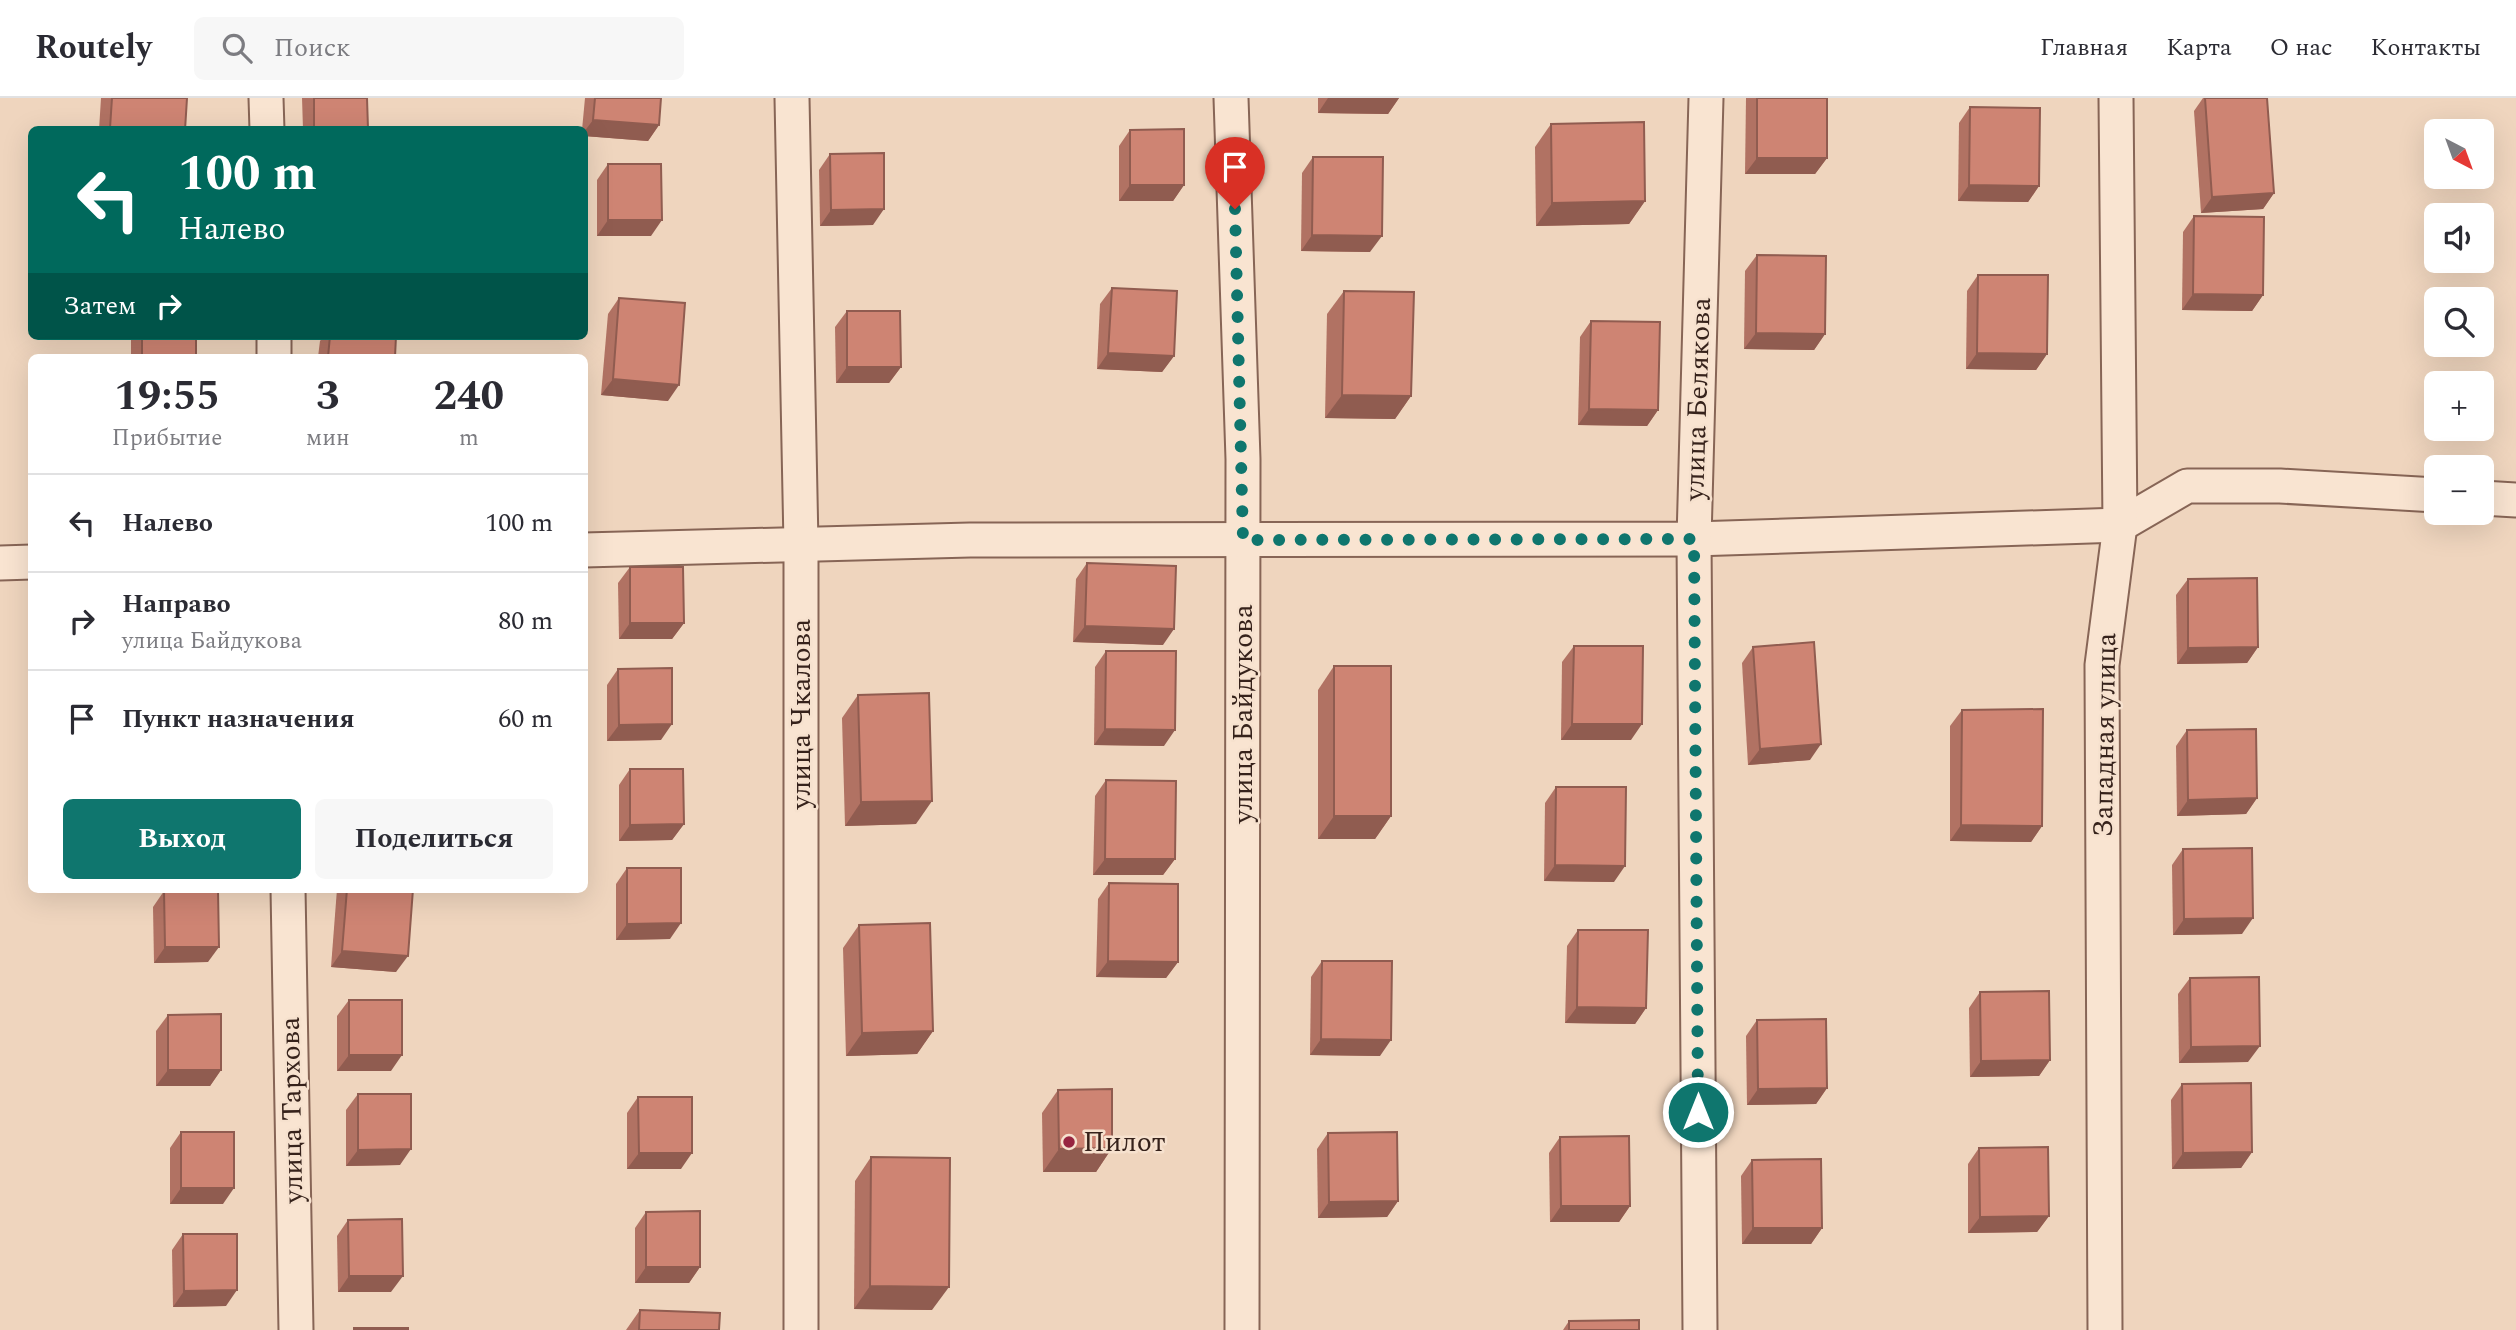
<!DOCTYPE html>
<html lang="ru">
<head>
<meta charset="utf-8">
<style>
	body { margin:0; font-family:Spectral,serif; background:#f7f7f7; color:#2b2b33; height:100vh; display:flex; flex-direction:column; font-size:26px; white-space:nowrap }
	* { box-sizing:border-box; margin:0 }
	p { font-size:23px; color:#7c7c81 }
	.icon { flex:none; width:38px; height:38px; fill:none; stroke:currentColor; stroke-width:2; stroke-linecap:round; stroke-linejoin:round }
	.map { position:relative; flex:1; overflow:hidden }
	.details { position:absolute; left:28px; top:256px; width:560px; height:539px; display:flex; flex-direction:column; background:#fff; border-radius:10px; box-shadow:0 7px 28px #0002 }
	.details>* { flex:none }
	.top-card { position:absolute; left:28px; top:28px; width:560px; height:214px; border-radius:10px; box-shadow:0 7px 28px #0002; background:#00695c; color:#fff; overflow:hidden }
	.needle { width:46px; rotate:139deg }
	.fabs { position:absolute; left:2424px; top:21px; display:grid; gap:14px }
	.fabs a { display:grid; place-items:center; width:70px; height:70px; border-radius:10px; background:#fff; box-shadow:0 7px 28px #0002; font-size:35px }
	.pin { position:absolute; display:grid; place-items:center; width:60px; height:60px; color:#fff; margin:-72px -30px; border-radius:50% 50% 50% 0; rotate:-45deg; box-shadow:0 0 7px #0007 }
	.pin .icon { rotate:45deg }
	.me { position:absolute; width:77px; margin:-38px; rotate:0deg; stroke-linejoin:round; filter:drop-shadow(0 0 5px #0008) }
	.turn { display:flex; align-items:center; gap:24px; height:147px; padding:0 35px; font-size:32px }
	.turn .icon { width:91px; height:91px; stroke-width:2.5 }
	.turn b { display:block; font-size:49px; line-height:60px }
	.then { display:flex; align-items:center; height:66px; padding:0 35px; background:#0003; gap:14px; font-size:26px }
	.eta { display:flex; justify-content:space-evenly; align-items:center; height:119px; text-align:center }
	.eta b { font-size:42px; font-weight:700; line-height:49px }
	.primary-button { display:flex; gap:14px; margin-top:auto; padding:14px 35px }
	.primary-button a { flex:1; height:80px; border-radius:10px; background:#0f766e; color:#fff; font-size:28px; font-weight:700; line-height:80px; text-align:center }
	.primary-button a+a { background:#f7f7f7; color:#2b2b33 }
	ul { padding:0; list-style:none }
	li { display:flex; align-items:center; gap:21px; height:98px; padding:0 35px; border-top:2px solid #e1e1e2 }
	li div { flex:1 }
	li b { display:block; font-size:26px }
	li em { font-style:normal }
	header { display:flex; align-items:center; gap:42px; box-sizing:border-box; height:98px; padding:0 35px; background:#fff; border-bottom:2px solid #e1e1e2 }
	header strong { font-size:33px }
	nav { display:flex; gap:38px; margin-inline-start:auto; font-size:24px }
	.search { width:490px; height:63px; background:#f7f7f7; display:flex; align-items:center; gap:18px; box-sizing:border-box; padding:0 24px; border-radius:10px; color:#7c7c81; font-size:26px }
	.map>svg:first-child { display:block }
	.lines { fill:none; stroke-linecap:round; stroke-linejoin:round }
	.minor-casing { stroke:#876556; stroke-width:37 }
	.minor { stroke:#f9e4d1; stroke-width:33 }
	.wall { fill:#b17263 }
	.shaded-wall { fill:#905c50 }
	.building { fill:#ce8473; stroke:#905c50; stroke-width:2 }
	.route { stroke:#0f766e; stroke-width:12; stroke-dasharray:0 21.6 }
	.poi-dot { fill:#982540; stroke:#f6e1ce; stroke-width:2.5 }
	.labels { text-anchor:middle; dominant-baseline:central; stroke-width:5; stroke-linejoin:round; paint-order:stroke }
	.street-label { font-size:28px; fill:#36221b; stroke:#f6e1ce }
	.poi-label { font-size:28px; fill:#36221b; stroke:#f6e1ce; text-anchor:start }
</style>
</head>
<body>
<header>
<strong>Routely</strong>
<div class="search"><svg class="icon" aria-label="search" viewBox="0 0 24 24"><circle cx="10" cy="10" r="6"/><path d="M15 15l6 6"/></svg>Поиск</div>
<nav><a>Главная</a><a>Карта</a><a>О нас</a><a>Контакты</a></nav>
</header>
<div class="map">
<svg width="2516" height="1232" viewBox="0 0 2516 1232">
	<rect width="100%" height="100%" fill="#efd5be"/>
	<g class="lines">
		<g class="minor-casing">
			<g id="minor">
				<path d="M266,0L267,32"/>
				<path d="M792,0L801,446V1232"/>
				<path d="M1231,0L1243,361L1242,1232"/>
				<path d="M274,238V259"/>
				<path d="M2482,400L2516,402"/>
				<path d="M584,452L970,442L1694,441L2120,427L2187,388H2280L2436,397"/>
				<path d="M0,465L32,464"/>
				<path d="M288,791L296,1232"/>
				<path d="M1700,1232L1694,441L1706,0"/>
				<path d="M2105,1232L2102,567L2120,427L2116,0"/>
			</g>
		</g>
		<use href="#minor" class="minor"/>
	</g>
	<g class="wall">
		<path d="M101,0H187L185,32H99Z"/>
		<path d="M302,0H367V32H303Z"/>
		<path d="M585,0H661L659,27L648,43L584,38V32H582Z"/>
		<path d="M1318,0H1399L1388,16L1318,15Z"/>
		<path d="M1746,0H1827V60L1815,76H1745Z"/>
		<path d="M2203,0H2267L2274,95L2263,111L2201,115L2194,13Z"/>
		<path d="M1970,9L2039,88L2028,104L1958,103L1959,25Z"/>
		<path d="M1551,26L1645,103L1629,126L1536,128L1535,49Z"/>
		<path d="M1130,32L1184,87L1173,103H1119V48Z"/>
		<path d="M830,56L873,127L820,128L819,72Z"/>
		<path d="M1313,59L1370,154L1301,153L1302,75Z"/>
		<path d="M608,66L651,138H597V82Z"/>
		<path d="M2194,118L2263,197L2252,213L2182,212L2183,134Z"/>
		<path d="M1757,157L1825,236L1814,252L1744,251L1745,173Z"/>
		<path d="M1978,177L2047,256L2036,272L1966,271L1967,193Z"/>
		<path d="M1112,190L1174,258L1162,274L1097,271L1100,206Z"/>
		<path d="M1344,193L1411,298L1395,321L1325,320L1327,216Z"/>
		<path d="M619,200L668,303L601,297L608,216Z"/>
		<path d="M847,213L901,269L889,285H836L835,229Z"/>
		<path d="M1591,223L1658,312L1647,328L1578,327L1580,239Z"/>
		<rect x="131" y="238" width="65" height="21"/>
		<path d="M324,238H396L395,259H318L320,243Z"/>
		<path d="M1087,465L1163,547L1073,544L1076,481Z"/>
		<path d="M630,469L684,525L672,541H619L618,485Z"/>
		<path d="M2188,481L2258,549L2247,565L2177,566L2176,497Z"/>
		<path d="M1574,548L1631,642H1561L1562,564Z"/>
		<path d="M1753,549L1810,662L1748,667L1742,565Z"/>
		<path d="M1106,553L1164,648L1094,647L1095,569Z"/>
		<path d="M1334,568L1391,718L1375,741H1318V592Z"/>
		<path d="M618,571L661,642L607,643V587Z"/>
		<path d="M858,597L916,726L845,728L842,620Z"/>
		<path d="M1962,612L2042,728L2031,744L1950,743V628Z"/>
		<path d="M2187,632L2257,700L2246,716L2177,718L2176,648Z"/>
		<path d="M630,671L684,726L672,742L619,743V687Z"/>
		<path d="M1106,682L1175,761L1163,777H1093L1095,698Z"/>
		<path d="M1556,689L1614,784L1544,783L1545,705Z"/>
		<path d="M2183,751L2242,836L2173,837L2172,767Z"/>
		<path d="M627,770L670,841L616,842V786Z"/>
		<path d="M1109,785L1178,864L1166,880L1096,879L1098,801Z"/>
		<path d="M337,791H413L396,874L331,869Z"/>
		<path d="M164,793L208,864L154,865L153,809Z"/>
		<path d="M859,827L933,933L917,956L846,958L843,850Z"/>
		<path d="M1578,832L1646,910L1635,926L1565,925L1567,848Z"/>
		<path d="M1322,863L1380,958L1310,957L1311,879Z"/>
		<path d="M2190,880L2248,964L2179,965L2178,896Z"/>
		<path d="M1980,894L2050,962L2039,978L1970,979L1969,910Z"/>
		<path d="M349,902L391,973H337V918Z"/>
		<path d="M168,917L221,972L210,988H156V933Z"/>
		<path d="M1757,922L1827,990L1816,1006L1747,1007L1746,938Z"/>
		<path d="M2182,986L2252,1054L2241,1070L2172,1071L2171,1002Z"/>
		<path d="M1058,992L1112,1050L1096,1074H1043L1042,1015Z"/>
		<path d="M358,996L400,1067L346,1068V1012Z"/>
		<path d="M638,999L681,1071H627V1015Z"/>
		<path d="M181,1034L223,1106H170V1050Z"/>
		<path d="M1328,1035L1398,1103L1387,1119L1318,1120L1317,1051Z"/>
		<path d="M1560,1039L1630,1108L1619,1124H1550L1549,1055Z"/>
		<path d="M1979,1050L2049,1118L2037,1134L1968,1135V1066Z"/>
		<path d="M871,1059L932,1212L854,1211L855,1083Z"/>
		<path d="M1752,1062L1822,1130L1811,1146H1742L1741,1078Z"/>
		<path d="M646,1114L700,1169L689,1185H635V1130Z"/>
		<path d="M348,1122L391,1194H338L337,1138Z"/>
		<path d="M183,1136L226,1208L173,1209L172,1152Z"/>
		<path d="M640,1212L719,1232H626Z"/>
		<path d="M1569,1223L1639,1232H1563Z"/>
	</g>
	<g class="shaded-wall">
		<path d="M1328,0H1399L1388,16L1318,15Z"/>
		<path d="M593,22L659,27L648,43L584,38V34Z"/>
		<path d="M110,30L139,32H108Z"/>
		<path d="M1757,60H1827L1815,76H1745Z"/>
		<path d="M1130,87H1184L1173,103H1119Z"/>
		<path d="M1969,87L2039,88L2028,104L1958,103Z"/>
		<path d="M2274,95L2263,111L2201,115L2212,99Z"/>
		<path d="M1645,103L1629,126L1536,128L1552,105Z"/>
		<path d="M884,111L873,127L820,128L831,112Z"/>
		<path d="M608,122H662L651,138H597Z"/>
		<path d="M1312,137L1382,138L1370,154L1301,153Z"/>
		<path d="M2193,196L2263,197L2252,213L2182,212Z"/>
		<path d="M1756,235L1825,236L1814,252L1744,251Z"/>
		<path d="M1108,255L1174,258L1162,274L1097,271Z"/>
		<path d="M1977,255L2047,256L2036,272L1966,271Z"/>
		<path d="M847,269H901L889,285H836Z"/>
		<path d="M613,281L679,287L668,303L601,297Z"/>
		<path d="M1342,297L1411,298L1395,321L1325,320Z"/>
		<path d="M1589,311L1658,312L1647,328L1578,327Z"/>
		<path d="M630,525H684L672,541H619Z"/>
		<path d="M1085,528L1174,531L1163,547L1073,544Z"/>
		<path d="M2258,549L2247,565L2177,566L2188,550Z"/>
		<path d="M672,626L661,642L607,643L619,627Z"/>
		<path d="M1572,626H1642L1631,642H1561Z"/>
		<path d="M1105,631L1175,632L1164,648L1094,647Z"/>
		<path d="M1821,646L1810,662L1748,667L1760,651Z"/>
		<path d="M2257,700L2246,716L2177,718L2188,702Z"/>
		<path d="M932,703L916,726L845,728L861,704Z"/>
		<path d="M1334,718H1391L1375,741H1318Z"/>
		<path d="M684,726L672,742L619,743L630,727Z"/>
		<path d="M1961,727L2042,728L2031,744L1950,743Z"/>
		<path d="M1105,761H1175L1163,777H1093Z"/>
		<path d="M1555,767L1625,768L1614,784L1544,783Z"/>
		<path d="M2253,820L2242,836L2173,837L2184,821Z"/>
		<path d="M681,825L670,841L616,842L627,826Z"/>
		<path d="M165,849H219L208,864L154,865Z"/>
		<path d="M342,853L408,858L396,874L331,869Z"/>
		<path d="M1108,863L1178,864L1166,880L1096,879Z"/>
		<path d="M1577,909L1646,910L1635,926L1565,925Z"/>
		<path d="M933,933L917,956L846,958L862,935Z"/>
		<path d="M1321,941L1391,942L1380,958L1310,957Z"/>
		<path d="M2260,948L2248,964L2179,965L2191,949Z"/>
		<path d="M349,957H402L391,973H337Z"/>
		<path d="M2050,962L2039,978L1970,979L1981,963Z"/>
		<path d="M168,972H221L210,988H156Z"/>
		<path d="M1827,990L1816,1006L1747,1007L1758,991Z"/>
		<path d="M1112,1050L1096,1074H1043L1059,1051Z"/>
		<path d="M411,1051L400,1067L346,1068L358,1052Z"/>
		<path d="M2252,1054L2241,1070L2172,1071L2183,1055Z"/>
		<path d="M639,1055H692L681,1071H627Z"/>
		<path d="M181,1090H234L223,1106H170Z"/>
		<path d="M1398,1103L1387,1119L1318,1120L1329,1104Z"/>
		<path d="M1561,1108H1630L1619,1124H1550Z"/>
		<path d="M2049,1118L2037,1134L1968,1135L1980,1119Z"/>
		<path d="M1753,1130H1822L1811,1146H1742Z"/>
		<path d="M646,1169H700L689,1185H635Z"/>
		<path d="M349,1178H403L391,1194H338Z"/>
		<path d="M870,1188L949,1189L932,1212L854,1211Z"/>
		<path d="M237,1192L226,1208L173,1209L184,1193Z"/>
	</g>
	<g class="building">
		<path d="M112,0H187L185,32H139L110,30Z"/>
		<path d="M314,0H367L368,31H314Z"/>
		<path d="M595,0H661L659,27L593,22Z"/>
		<rect x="1757" y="0" width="70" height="60"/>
		<path d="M2205,0H2267L2274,95L2212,99Z"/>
		<path d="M1970,9L2040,10L2039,88L1969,87Z"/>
		<path d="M1644,24L1645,103L1552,105L1551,26Z"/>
		<path d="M1184,31V87H1130V32Z"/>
		<path d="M884,55V111L831,112L830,56Z"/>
		<path d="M1313,59H1383L1382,138L1312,137Z"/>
		<path d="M608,66H661L662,122H608Z"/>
		<path d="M2194,118L2264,119L2263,197L2193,196Z"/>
		<path d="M1757,157L1826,158L1825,236L1756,235Z"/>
		<path d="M1978,177H2048L2047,256L1977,255Z"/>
		<path d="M1112,190L1177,193L1174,258L1108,255Z"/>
		<path d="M1344,193L1414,194L1411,298L1342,297Z"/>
		<path d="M619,200L685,205L679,287L613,281Z"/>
		<path d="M847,213H900L901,269H847Z"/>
		<path d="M1591,223L1660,224L1658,312L1589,311Z"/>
		<rect x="142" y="238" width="54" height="21"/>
		<path d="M330,238H396L395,259H328Z"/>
		<path d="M1087,465L1176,468L1174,531L1085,528Z"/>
		<path d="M630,469H683L684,525H630Z"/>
		<path d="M2257,480L2258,549L2188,550V481Z"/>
		<path d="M1814,544L1821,646L1760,651L1753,549Z"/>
		<path d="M1574,548H1643L1642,626H1572Z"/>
		<path d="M1106,553H1176L1175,632L1105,631Z"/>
		<rect x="1334" y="568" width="57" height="150"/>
		<path d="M672,570V626L619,627L618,571Z"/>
		<path d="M929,595L932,703L861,704L858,597Z"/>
		<path d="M2043,611L2042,728L1961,727L1962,612Z"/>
		<path d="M2256,631L2257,700L2188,702L2187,632Z"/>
		<path d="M630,671H683L684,726L630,727Z"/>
		<path d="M1106,682L1176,683L1175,761H1105Z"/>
		<path d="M1556,689H1626L1625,768L1555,767Z"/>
		<path d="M2252,750L2253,820L2184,821L2183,751Z"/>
		<path d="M627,770H681V825L627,826Z"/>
		<path d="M1109,785L1178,786V864L1108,863Z"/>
		<path d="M347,791H413L408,858L342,853Z"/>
		<path d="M218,792L219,849H165L164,793Z"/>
		<path d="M930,825L933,933L862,935L859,827Z"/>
		<path d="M1578,832H1648L1646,910L1577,909Z"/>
		<path d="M1322,863H1392L1391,942L1321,941Z"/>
		<path d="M2259,879L2260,948L2191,949L2190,880Z"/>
		<path d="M2049,893L2050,962L1981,963L1980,894Z"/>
		<rect x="349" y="902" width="53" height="55"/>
		<path d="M221,916V972H168V917Z"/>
		<path d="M1826,921L1827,990L1758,991L1757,922Z"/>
		<path d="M2251,985L2252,1054L2183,1055L2182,986Z"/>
		<path d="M1112,991V1050L1059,1051L1058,992Z"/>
		<path d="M358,996H411V1051L358,1052Z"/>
		<path d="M638,999H692V1055H639Z"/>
		<rect x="181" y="1034" width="53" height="56"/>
		<path d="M1397,1034L1398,1103L1329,1104L1328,1035Z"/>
		<path d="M1629,1038L1630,1108H1561L1560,1039Z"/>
		<path d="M2048,1049L2049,1118L1980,1119L1979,1050Z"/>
		<path d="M871,1059L950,1060L949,1189L870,1188Z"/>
		<path d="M1821,1061L1822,1130H1753L1752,1062Z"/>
		<path d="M700,1113V1169H646V1114Z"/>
		<path d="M402,1121L403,1178H349L348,1122Z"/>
		<path d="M183,1136H237V1192L184,1193Z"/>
		<path d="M640,1212L720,1215L719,1232H639Z"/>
		<path d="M1639,1222V1232H1569V1223Z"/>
		<rect x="354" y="1230" width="54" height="2"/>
	</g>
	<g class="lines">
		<path class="route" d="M1235,111L1243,442L1694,441L1698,1014"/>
	</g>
	<circle class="poi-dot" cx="1069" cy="1044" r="7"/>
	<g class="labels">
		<g class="street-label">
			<text transform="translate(1698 301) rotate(-88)">улица Белякова</text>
			<text transform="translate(801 616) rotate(-90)">улица Чкалова</text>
			<text transform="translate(1243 616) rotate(-90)">улица Байдукова</text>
			<text transform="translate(2105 637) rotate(-89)">Западная улица</text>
			<text transform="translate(292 1012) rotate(-91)">улица Тархова</text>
		</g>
		<g class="poi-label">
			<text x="1083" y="1044">Пилот</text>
		</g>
	</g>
</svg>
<div class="fabs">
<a><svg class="needle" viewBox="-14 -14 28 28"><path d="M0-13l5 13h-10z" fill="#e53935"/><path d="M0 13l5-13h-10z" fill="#7c7c81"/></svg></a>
<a><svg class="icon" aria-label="sound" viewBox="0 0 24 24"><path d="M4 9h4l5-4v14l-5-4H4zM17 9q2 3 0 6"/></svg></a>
<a><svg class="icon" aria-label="search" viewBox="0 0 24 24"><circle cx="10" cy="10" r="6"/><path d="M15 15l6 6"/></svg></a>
<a>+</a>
<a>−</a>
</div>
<div class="pin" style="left:1235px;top:111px;background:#d93025"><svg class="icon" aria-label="arrive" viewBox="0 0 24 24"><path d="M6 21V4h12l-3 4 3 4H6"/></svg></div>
<svg class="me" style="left:1698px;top:1014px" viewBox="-20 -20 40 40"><circle r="17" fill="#0f766e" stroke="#fff" stroke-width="3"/><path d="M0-11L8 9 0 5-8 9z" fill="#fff"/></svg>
<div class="top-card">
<div class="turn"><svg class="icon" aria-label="left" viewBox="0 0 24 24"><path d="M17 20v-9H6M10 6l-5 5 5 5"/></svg><div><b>100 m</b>Налево</div></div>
<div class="then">Затем<svg class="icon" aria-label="right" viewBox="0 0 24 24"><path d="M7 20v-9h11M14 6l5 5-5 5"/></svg></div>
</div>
<section class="details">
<div class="eta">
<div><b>19:55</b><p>Прибытие</p></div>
<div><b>3</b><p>мин</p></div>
<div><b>240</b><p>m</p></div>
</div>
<ul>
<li><svg class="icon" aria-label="left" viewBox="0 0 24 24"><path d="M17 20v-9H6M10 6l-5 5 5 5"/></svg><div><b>Налево</b></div><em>100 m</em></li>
<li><svg class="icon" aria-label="right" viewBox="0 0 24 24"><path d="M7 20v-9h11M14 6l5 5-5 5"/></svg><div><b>Направо</b><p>улица Байдукова</p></div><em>80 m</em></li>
<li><svg class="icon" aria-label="arrive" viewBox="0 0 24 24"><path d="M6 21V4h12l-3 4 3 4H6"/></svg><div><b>Пункт назначения</b></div><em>60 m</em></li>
</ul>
<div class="primary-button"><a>Выход</a><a>Поделиться</a></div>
</section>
</div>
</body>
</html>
